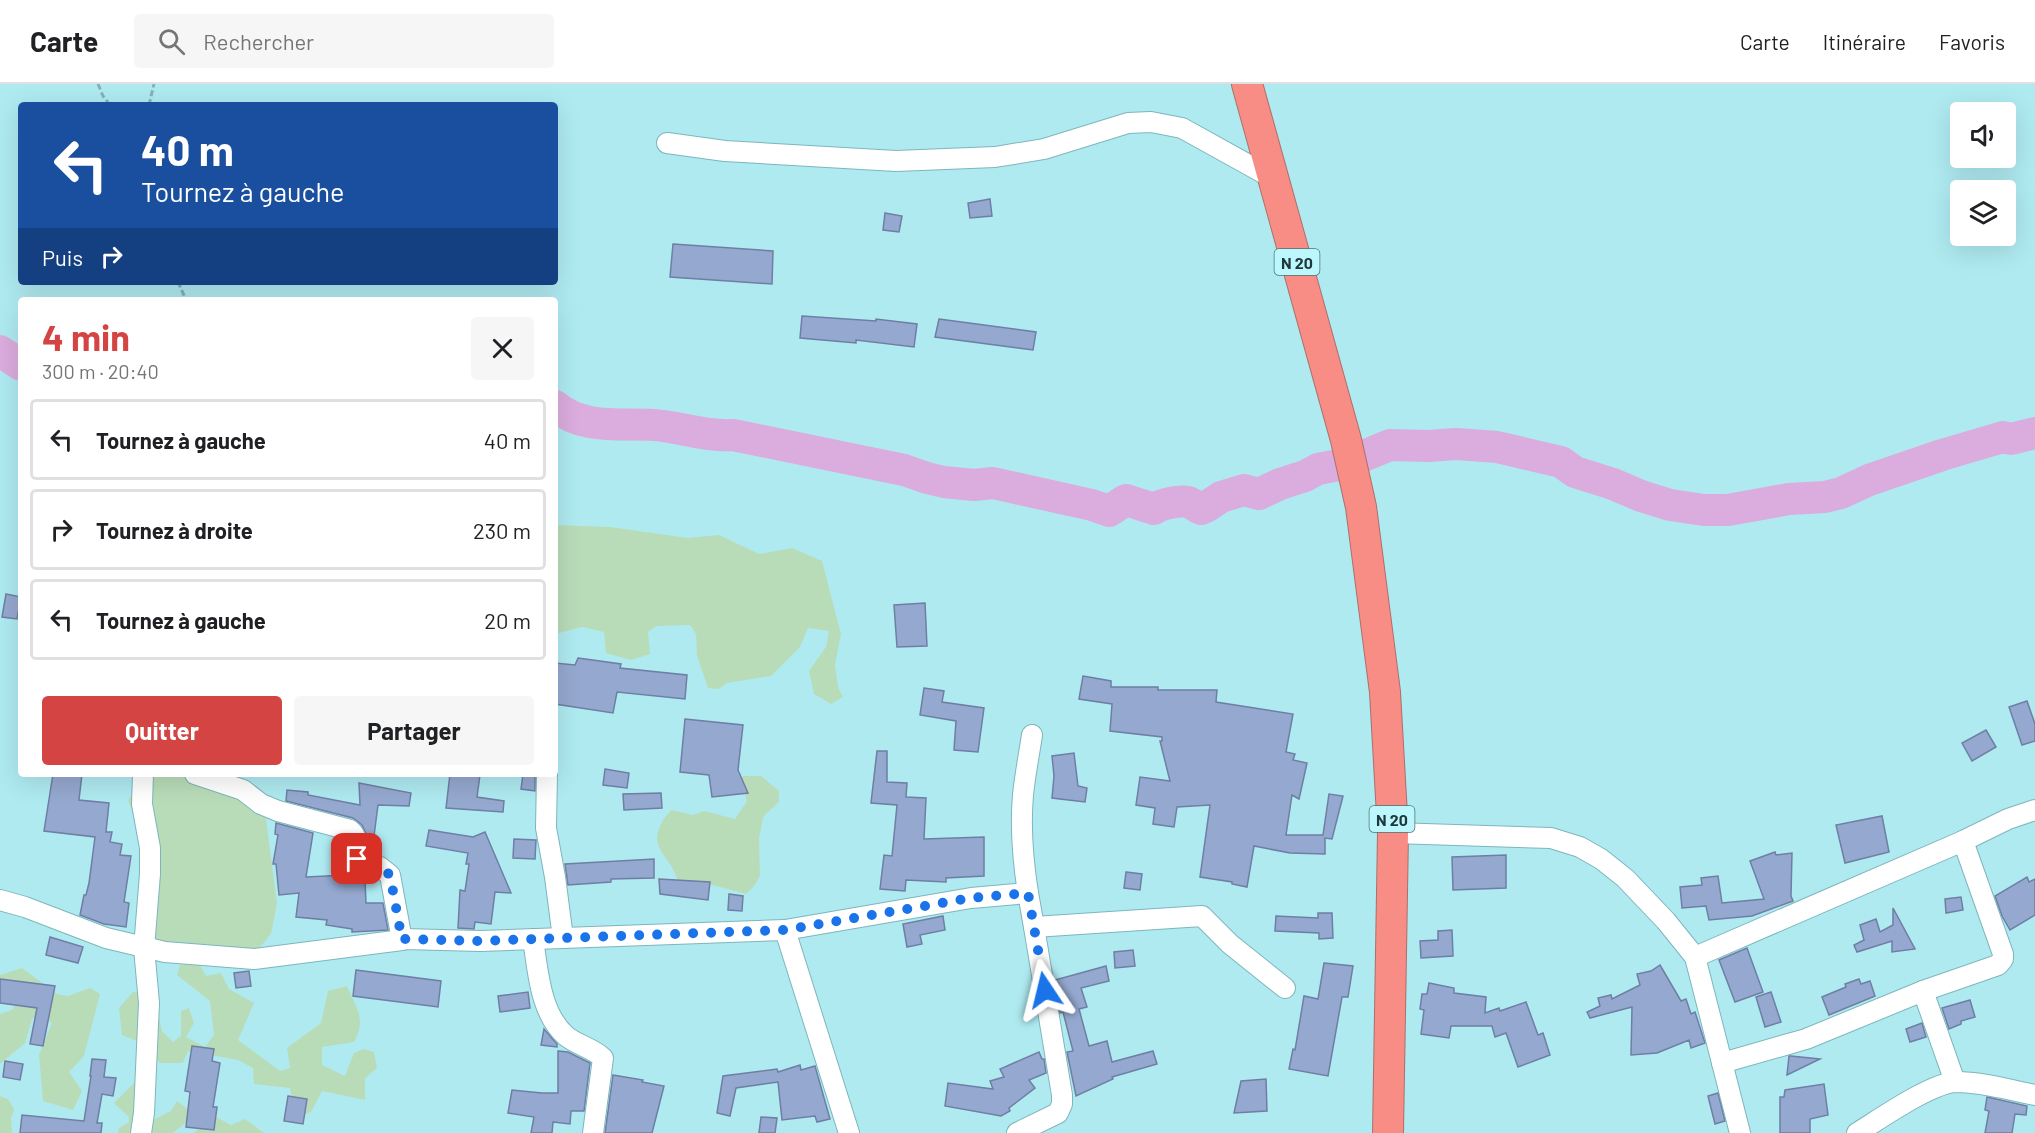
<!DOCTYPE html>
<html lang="fr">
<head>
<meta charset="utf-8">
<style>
	body { margin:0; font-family:Barlow,sans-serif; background:#f6f6f6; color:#202124; height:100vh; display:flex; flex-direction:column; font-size:22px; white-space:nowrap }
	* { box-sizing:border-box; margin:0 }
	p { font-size:20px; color:#757577 }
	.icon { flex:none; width:33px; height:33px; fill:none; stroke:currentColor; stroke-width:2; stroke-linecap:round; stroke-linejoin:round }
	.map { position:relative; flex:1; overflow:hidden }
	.drawer { position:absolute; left:18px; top:213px; width:540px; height:480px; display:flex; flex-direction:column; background:#fff; border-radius:6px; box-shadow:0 6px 24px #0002 }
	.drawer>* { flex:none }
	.banner { position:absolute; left:18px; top:18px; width:540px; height:183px; border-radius:6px; box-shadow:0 6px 24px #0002; background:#1a4fa0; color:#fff; overflow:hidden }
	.tools { position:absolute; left:1950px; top:18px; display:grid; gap:12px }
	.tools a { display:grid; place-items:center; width:66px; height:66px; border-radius:6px; background:#fff; box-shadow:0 6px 24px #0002; font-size:30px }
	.pin { position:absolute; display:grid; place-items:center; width:51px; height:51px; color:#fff; margin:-26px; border-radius:12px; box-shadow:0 3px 9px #0006 }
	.me { position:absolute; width:66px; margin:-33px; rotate:350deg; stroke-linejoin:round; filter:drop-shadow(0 0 4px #0008) }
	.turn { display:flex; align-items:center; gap:21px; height:126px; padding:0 24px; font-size:27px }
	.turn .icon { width:78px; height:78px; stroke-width:2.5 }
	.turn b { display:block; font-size:42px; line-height:51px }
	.then { display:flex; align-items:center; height:57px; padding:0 24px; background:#0003; gap:12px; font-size:22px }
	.round { display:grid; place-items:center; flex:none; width:63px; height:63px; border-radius:6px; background:#f6f6f6 }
	.summary { display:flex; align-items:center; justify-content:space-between; height:102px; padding:0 24px }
	h1 { font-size:36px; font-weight:700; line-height:45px; color:#d34443 }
	.cta { display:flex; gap:12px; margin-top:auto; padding:12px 24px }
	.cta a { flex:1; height:69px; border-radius:6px; background:#d34443; color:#fff; font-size:24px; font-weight:700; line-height:69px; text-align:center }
	.cta a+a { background:#f6f6f6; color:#202124 }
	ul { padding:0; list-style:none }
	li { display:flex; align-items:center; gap:18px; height:81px; margin:0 12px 9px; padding:0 12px; border:3px solid #e0e0e0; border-radius:6px }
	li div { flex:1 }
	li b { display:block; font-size:22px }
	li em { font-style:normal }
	header { display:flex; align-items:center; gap:36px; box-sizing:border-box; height:84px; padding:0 30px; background:#fff; border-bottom:2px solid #e0e0e0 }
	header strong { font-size:28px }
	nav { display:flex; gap:33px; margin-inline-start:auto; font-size:21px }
	.search { width:420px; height:54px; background:#f6f6f6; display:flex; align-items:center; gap:15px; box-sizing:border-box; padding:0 21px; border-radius:6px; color:#757577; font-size:22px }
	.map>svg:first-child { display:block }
	.green { fill:#b9dcb8 }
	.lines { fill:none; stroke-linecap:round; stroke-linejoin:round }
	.river { stroke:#dbacde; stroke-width:32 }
	.building { fill:#95a8cf; stroke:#6e7fa4; stroke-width:1.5 }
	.minor-casing { stroke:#7db6bd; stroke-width:22 }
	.highway-casing { stroke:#ac6f6b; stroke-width:32 }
	.path { stroke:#82b2b7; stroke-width:3; stroke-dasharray:6 3; stroke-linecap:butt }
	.minor { stroke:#fff; stroke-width:20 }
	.highway { stroke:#f88d85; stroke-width:30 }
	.route { stroke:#1a73e8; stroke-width:10; stroke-dasharray:0 18 }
	.labels { text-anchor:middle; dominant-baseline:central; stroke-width:4.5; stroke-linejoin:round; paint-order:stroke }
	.shield { fill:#bcf7fe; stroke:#4f7176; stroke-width:1.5 }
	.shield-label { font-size:16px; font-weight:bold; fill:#20383b }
</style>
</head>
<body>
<header>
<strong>Carte</strong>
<div class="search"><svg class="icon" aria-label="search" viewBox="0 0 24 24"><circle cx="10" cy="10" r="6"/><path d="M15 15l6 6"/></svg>Rechercher</div>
<nav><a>Carte</a><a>Itinéraire</a><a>Favoris</a></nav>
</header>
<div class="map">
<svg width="2035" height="1049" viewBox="0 0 2035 1049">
	<rect width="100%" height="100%" fill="#afeaf1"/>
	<g class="green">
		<path d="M555,441L610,443L688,454L719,451L759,470L792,464L822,477L841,550L835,581L838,603L843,613L831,620L814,610L809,587L826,563L829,547L808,544L800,563L771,592L727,599L719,605L708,604L697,572L696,550L690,541L657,542L648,548L650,570L631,576L606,569L604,548L582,543L555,550Z"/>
		<path d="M148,690H214L263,712L277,819L271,850L252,873L143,871L145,762L128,716Z"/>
		<path d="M743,692H761L779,707V718L763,733L759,755L760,791L755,801L746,810L701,798L678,800C676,777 650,767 659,745C662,737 665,732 672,726L693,731L704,727L735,735L747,717L740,695Z"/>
		<path d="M199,879L206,892L221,889L229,905L254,919L238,956L280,987L290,984L287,964L321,939L328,907L347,902C356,924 367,935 354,958L322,963V981L345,992L354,969L364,965L374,968L377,984L365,994V1016L322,1007L311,1028L296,1034L290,1004L254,1000L253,984L238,976L188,967L183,979H160L147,961L122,951L119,924L133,908L154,910L162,947L173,958L181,952V927L189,924L194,939L186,953L205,963L214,951L210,917L177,891L180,881Z"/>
		<path d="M22,884L57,910L68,912L90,904L100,910L84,972L69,988L82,1007L73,1026L43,1017L39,971L52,939L41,929L32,935L25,959L0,980V930L12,926L18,916L0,906V891Z"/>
		<path d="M137,996L151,1037L171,1027L177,1017L195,1031L173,1049H118L119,1044L129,1038V1033L114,1019Z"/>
		<path d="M0,1012L8,1015L14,1025L11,1034L12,1049H0Z"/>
		<path d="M216,1033L231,1041L245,1035L264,1049H194L208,1035Z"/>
	</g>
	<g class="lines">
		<g class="river">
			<path d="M0,267L21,281"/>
			<path d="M555,322C583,346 620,339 654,341C681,343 706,353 733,351L904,386L927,394L944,398L974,401L993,399L1092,421L1109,427L1126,416L1154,425C1161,420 1179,416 1188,418C1192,419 1196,423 1201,425L1206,423L1221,413L1244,406L1259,410L1280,400L1305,392L1318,385L1344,380L1390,361L1428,362L1456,360L1497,363L1561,378L1575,388L1613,400L1641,412L1670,421L1704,426H1728L1789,415L1825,413L1841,409L1869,396L1942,371L2003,353L2011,355L2035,349"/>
		</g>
	</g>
	<g class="building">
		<path d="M990,115L992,132L970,134L968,119Z"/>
		<path d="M885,129L902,132L899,148L883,146Z"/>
		<path d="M673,160L773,167L772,200L670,193Z"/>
		<path d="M802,232L876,237V235L917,240L914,263L856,256V259L800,254Z"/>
		<path d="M939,235L1036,248L1033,266L935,253Z"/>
		<path d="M6,510L21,513L17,535L2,533Z"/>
		<path d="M925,519L927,562L897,563L894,521Z"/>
		<path d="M578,574L621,580L620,584L687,591L685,615L617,608L613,629L555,620L557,594H555V579L575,581Z"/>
		<path d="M1083,592L1111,597V603H1158V606H1217L1216,618L1293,630L1286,668L1295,670L1293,676L1307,679L1299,715L1292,711L1286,751H1323L1329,710L1343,712L1332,755L1325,754V770L1290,769L1254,762L1247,803L1232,800V798L1200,793L1210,721L1177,723L1174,743L1153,740L1155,724L1136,721L1140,693L1170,697L1160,657H1162V653L1110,647L1112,620L1079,615Z"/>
		<path d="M924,604L944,607L942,618L984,624L978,668L954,666L956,637L920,631Z"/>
		<path d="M2027,617L2035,640V657L2022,661L2009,623Z"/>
		<path d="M685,635L743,641L738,686L748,709L712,713L709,691L680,688Z"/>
		<path d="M1986,646L1996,663L1972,677L1962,659Z"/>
		<path d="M877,667H887V698L907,699L906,713L926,714L924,755L984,753V792L946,794V798L906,796L905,807L880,805L884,771L892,772L897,721L871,719Z"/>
		<path d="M1074,669L1078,702L1087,704L1085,718L1052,714L1054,692L1052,672Z"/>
		<path d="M605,685L629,689L627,704L603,701Z"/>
		<path d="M53,690H82L79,716L109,719L106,748H112L110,758L122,760L120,771L131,772L124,818L129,819L126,843L104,840L80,831L84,811H86L89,799L95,753L44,747Z"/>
		<path d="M450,690L480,691L477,713L504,717L503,728L446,724Z"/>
		<path d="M523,690H535V707L521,705Z"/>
		<path d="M359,699L411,709L409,722L378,721L374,752H367L362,741L353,734L286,717L287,706L308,708V711L360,721Z"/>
		<path d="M661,709L662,724L624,726L623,710Z"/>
		<path d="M1882,732L1889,768L1845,779L1836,741Z"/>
		<path d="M276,739L313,749L306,793L347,791V799L365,797L366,819H383L388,846L352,848V845L326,841L327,836L296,833L299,809L279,811L276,780H273L278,751L275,750Z"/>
		<path d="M429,746L473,753L485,748L511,809L495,808L491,840L475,838L474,845L458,844L460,806L465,807L469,780H466L468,769L426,762Z"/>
		<path d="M514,755L536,756L535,775L513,774Z"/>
		<path d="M1775,768L1776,771L1792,769L1791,812L1793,817L1752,832L1709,836L1706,822L1682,824L1680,803L1702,801L1701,794L1718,792L1722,819L1764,815L1750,777Z"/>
		<path d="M1506,771V804L1453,806L1452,773Z"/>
		<path d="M654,775V794L611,795V798L568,801L565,780Z"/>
		<path d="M1126,788L1142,790L1140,806L1124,804Z"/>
		<path d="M2027,793L2029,798L2035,795V831L2010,846L2002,832L1995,812Z"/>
		<path d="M659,795L710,798L708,816L660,810Z"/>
		<path d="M729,810L743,812L742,827L728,826Z"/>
		<path d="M1961,813L1963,826L1946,829L1945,815Z"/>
		<path d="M1893,824L1915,865L1892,868V857L1857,868L1854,861L1864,856L1860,841L1876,835L1880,848L1893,841Z"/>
		<path d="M1318,829H1332L1333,854L1319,855V849L1275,847L1276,832L1318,834Z"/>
		<path d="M943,832L945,846L920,851L922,860L907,863L903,840Z"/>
		<path d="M1452,846L1453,872L1421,874L1420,857L1438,856V847Z"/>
		<path d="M50,853L83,863L78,879L46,871Z"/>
		<path d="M1747,864L1763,908L1735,918L1719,876Z"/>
		<path d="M1133,866L1135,882L1115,884L1114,868Z"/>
		<path d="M1324,879L1353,882L1348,913H1342L1328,992L1289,985L1293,965L1295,966L1304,912L1318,915Z"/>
		<path d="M1660,881L1681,917L1686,915L1691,930L1695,928L1705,959L1691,964L1689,956L1657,969L1631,971L1632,923L1590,934L1587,928L1600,922L1598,914L1611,911L1612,915L1640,901L1637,890L1651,887Z"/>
		<path d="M1106,882L1109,897L1081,904L1087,923L1079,925L1089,962L1107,957L1112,978L1153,967L1157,980L1112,993L1113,995L1076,1012L1067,968L1073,967L1063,928L1060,929L1055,896Z"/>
		<path d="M356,886L441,897L438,923L353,912Z"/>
		<path d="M249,887L251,902L236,904L234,889Z"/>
		<path d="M0,895L55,902L43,962L30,960L37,924L0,919Z"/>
		<path d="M1859,895L1861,900L1870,897L1875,912L1829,931L1822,913L1846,903L1845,900Z"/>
		<path d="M1429,899L1454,904V909L1486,913L1485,929L1499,924L1500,927L1526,918L1538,951L1543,949L1550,971L1518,983L1506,949L1495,953L1492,942H1451L1449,954L1421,950L1424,926L1420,925L1422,910H1427Z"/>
		<path d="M528,908L530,924L500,928L498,912Z"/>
		<path d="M1771,908L1781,938L1765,943L1756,913Z"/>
		<path d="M1970,916L1975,933L1961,937V940L1949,945L1942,924Z"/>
		<path d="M1922,939L1926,953L1910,958L1906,945Z"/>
		<path d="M544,945L557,960V963L541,961Z"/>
		<path d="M192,962L214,965L212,977L220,979L213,1023H217L214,1046L186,1043L190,1008L185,1007Z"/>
		<path d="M558,967L568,968L590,979L584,1027H571L570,1040L553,1038L552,1049H531L534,1033L508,1029L512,1006L542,1009H558Z"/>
		<path d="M1039,968L1042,975H1044L1046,989L1029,996L1035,1004L1009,1024L1010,1027L1001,1032L945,1022L948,999L993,1005L990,997L1004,993L1000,985Z"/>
		<path d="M1789,972H1791L1820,975L1787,991Z"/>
		<path d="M92,975L106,976L104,993L116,994L113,1012L102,1010L97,1039H102L101,1049H20L22,1031L84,1037L91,992H90Z"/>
		<path d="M5,977L23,980L20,996L3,993Z"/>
		<path d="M800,981L801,986L815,982L830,1035L817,1038L815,1032L782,1036L778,998L736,1004L730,1032L717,1029L723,992L777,985L778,988Z"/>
		<path d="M613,991L643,996L642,998L664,1002L652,1049H605Z"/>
		<path d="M1266,995L1267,1027L1234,1029L1241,997Z"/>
		<path d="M1824,1000L1828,1031L1810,1035V1049H1780V1013H1784L1785,1006Z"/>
		<path d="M1718,1009L1725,1037L1715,1040L1708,1012Z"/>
		<path d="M288,1012L307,1015L303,1040L284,1037Z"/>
		<path d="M1987,1013L2027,1022L2026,1031L2015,1030L2012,1049H1985L1989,1027L1985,1026Z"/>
		<path d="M761,1033L777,1034L775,1049H759Z"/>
	</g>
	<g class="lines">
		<g class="minor-casing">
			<g id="minor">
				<path d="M667,59L725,67L896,77L995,73L1044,65L1128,39L1151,38L1182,44L1274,95"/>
				<path d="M195,690L243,706L261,720L278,727L350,746C360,754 355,767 358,778L380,783L390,791L402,856"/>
				<path d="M547,690L546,744L555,793L563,854"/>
				<path d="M1393,749L1551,754L1580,763L1601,775L1625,794L1666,837L1695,873L1740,1049"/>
				<path d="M1028,809C1023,777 1020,744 1023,711C1025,691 1029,671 1032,651"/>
				<path d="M0,816L25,823L106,854L165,868L254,875L402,856L403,855L480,857L785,846L971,814L1028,809L1034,843L1202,832L1230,860L1285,904"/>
				<path d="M785,846L849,1049"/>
				<path d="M533,855C538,887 540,929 566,952C577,961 593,964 603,974L593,1049"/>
				<path d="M1695,873L1963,757L2008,735L2035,726"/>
				<path d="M1923,907L1955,998"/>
				<path d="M1722,979L1806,955L1923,907L1998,881L2003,875V870L1963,757"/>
				<path d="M141,1049L144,1029L149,919L144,864L150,790V764L142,720L143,690"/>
				<path d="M1017,1049L1058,1029L1062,1020V1011L1034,843"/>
				<path d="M1857,1049C1880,1035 1931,999 1956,998C1983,998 2009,1006 2035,1011"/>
			</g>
		</g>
		<g class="highway-casing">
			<path id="highway" d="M1247,0L1346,356L1361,423L1385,608L1393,749L1388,1049"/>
		</g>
		<g class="path">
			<path d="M98,0L103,12L110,21"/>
			<path d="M149,21L154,0"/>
			<path d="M178,198L186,216"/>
		</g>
		<use href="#minor" class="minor"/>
		<use href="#highway" class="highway"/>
	</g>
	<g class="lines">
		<path class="route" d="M357,775L360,779L380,783L390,791L402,856L403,855L480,857L785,846L971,814L1028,809L1045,906"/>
	</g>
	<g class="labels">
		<g class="shield">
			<rect x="1274.5" y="165" width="45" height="26" rx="4.5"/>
			<rect x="1369.5" y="722" width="45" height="26" rx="4.5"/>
		</g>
		<g class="shield-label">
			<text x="1297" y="178">N 20</text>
			<text x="1392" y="735">N 20</text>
		</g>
	</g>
</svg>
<div class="tools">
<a><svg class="icon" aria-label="sound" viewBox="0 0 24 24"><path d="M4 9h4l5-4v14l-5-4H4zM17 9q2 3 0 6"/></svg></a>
<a><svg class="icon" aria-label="layers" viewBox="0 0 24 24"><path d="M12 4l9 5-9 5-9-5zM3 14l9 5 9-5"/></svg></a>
</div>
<div class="pin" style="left:357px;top:775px;background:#d93025"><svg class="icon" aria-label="arrive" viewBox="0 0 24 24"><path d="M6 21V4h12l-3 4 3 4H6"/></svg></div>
<svg class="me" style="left:1045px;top:906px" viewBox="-20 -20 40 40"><path d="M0-17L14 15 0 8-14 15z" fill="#1a73e8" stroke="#fff" stroke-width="4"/></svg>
<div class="banner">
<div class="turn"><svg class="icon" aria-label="left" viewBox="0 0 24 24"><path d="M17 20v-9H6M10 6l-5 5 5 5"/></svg><div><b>40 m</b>Tournez à gauche</div></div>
<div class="then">Puis<svg class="icon" aria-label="right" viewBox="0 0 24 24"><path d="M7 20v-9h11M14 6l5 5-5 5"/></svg></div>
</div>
<section class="drawer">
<div class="summary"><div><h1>4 min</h1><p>300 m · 20:40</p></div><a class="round"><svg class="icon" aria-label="close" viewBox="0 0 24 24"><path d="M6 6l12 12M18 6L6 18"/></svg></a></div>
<ul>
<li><svg class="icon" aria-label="left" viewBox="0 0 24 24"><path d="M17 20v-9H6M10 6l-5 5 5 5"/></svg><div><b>Tournez à gauche</b></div><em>40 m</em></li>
<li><svg class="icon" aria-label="right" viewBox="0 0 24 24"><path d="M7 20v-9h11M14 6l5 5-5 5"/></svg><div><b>Tournez à droite</b></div><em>230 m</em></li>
<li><svg class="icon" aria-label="left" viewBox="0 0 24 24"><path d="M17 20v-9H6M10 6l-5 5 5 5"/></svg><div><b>Tournez à gauche</b></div><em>20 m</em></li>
</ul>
<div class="cta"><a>Quitter</a><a>Partager</a></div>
</section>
</div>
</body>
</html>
